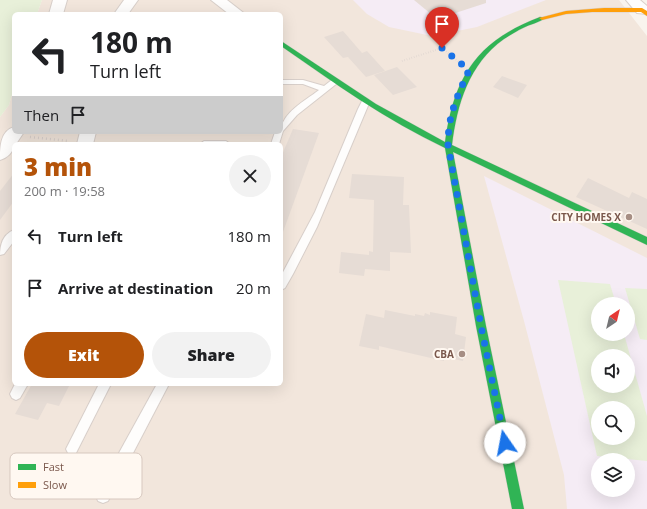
<!DOCTYPE html>
<html lang="en">
<head>
<meta charset="utf-8">
<style>
	body { margin:0; font-family:"Open Sans",sans-serif; background:#f2f2f2; color:#202124; height:100vh; display:flex; flex-direction:column; font-size:15px; white-space:nowrap }
	* { box-sizing:border-box; margin:0 }
	p { font-size:13px; color:#757577 }
	.icon { flex:none; width:22px; height:22px; fill:none; stroke:currentColor; stroke-width:2; stroke-linecap:round; stroke-linejoin:round }
	.map { position:relative; flex:1; overflow:hidden }
	.panel { position:absolute; left:12px; top:142px; width:271px; height:244px; display:flex; flex-direction:column; background:#fff; border-radius:6px; box-shadow:0 4px 16px #0002 }
	.panel>* { flex:none }
	.banner { position:absolute; left:12px; top:12px; width:271px; height:122px; border-radius:6px; box-shadow:0 4px 16px #0002; background:#fff; color:#202124; overflow:hidden }
	.needle { width:26px; rotate:35deg }
	.fabs { position:absolute; left:591px; top:297px; display:grid; gap:8px }
	.fabs a { display:grid; place-items:center; width:44px; height:44px; border-radius:50%; background:#fff; box-shadow:0 4px 16px #0002; font-size:20px }
	.pin { position:absolute; display:grid; place-items:center; width:34px; height:34px; color:#fff; margin:-41px -17px; border-radius:50% 50% 50% 0; rotate:-45deg; box-shadow:0 0 4px #0007 }
	.pin .icon { rotate:45deg }
	.me { position:absolute; width:44px; margin:-22px; rotate:348deg; stroke-linejoin:round; filter:drop-shadow(0 0 3px #0008) }
	.turn { display:flex; align-items:center; gap:14px; height:84px; padding:0 12px; font-size:18px }
	.turn .icon { width:52px; height:52px; stroke-width:2.5 }
	.turn b { display:block; font-size:28px; line-height:34px }
	.then { display:flex; align-items:center; height:38px; padding:0 12px; background:#0003; gap:8px; font-size:15px }
	.round { display:grid; place-items:center; flex:none; width:42px; height:42px; border-radius:21px; background:#f2f2f2 }
	.headline { display:flex; align-items:center; justify-content:space-between; height:68px; padding:0 12px }
	h1 { font-size:24px; font-weight:800; line-height:30px; color:#b45309 }
	.primary-button { display:flex; gap:8px; margin-top:auto; padding:8px 12px }
	.primary-button a { flex:1; height:46px; border-radius:24px; background:#b45309; color:#fff; font-size:16px; font-weight:800; line-height:46px; text-align:center }
	.primary-button a+a { background:#f2f2f2; color:#202124 }
	ul { padding:0; list-style:none }
	li { display:flex; align-items:center; gap:12px; height:52px; padding:0 12px }
	li div { flex:1 }
	li b { display:block; font-size:15px }
	li em { font-style:normal }
	.map>svg:first-child { display:block }
	.residential { fill:#f2e6dc; fill-rule:evenodd }
	.education { fill:#f5ecf5; fill-rule:evenodd }
	.green { fill:#e8f0d9; fill-rule:evenodd }
	.building { fill:#e6dcd5 }
	.lines { fill:none; stroke-linecap:round; stroke-linejoin:round }
	.lane-casing { stroke:#d8cfca; stroke-width:2 }
	.street-casing { stroke:#d8cfca; stroke-width:2 }
	.fast-casing { stroke:#d9cfca; stroke-width:1 }
	.slow-casing { stroke:#d9cfca; stroke-width:1 }
	.path-far1 { stroke:#dbd2ce; stroke-width:2; stroke-dasharray:0.5 2; stroke-linecap:butt }
	.path { stroke:#dbd2ce; stroke-width:2.5; stroke-dasharray:1 3; stroke-linecap:butt }
	.lane { fill:#fefdfc; fill-rule:evenodd }
	.street { fill:#fefdfc; fill-rule:evenodd }
	.fast { fill:#30b455; fill-rule:evenodd }
	.slow { fill:#ff9f0a; fill-rule:evenodd }
	.route { stroke:#1a73e8; stroke-width:7; stroke-dasharray:0 12.6 }
	.poi-dot { fill:#a68e84; stroke:#fff8f1; stroke-width:1.5 }
	.labels { text-anchor:middle; dominant-baseline:central; stroke-width:4; stroke-linejoin:round; paint-order:stroke }
	.poi-label { font-size:10px; font-weight:bold; fill:#7a574b; stroke:#fff8f1; text-anchor:end }
	.key { fill:#fff8f1; stroke:#d7c8bf; stroke-width:1 }
	.key-label { font-size:11px; fill:#7a574b }
</style>
</head>
<body>
<div class="map">
<svg width="647" height="509" viewBox="0 0 647 509">
	<rect width="100%" height="100%" fill="#f9f4ee"/>
	<path class="residential" d="M42,0H619L647,36V509H0V117L9,105L14,87V132H281V14H37ZM14,144H281V384H14ZM598,304H628V334H598ZM598,356H628V386H598ZM598,408H628V438H598ZM598,460H628V490H598Z"/>
	<g class="education">
		<path d="M353,0H546L477,27L432,36L389,27L367,14Z"/>
		<path d="M484,176L647,258V509H567L564,475L524,321ZM598,304H628V334H598ZM598,356H628V386H598ZM598,408H628V438H598ZM598,460H628V490H598Z"/>
	</g>
	<g class="green">
		<path d="M0,0H42L37,14H14V87L9,105L0,117Z"/>
		<path d="M558,280L610,284L616,304H598V334H624L647,416V461L597,456ZM598,356H628V386H598ZM598,408H628V438H598Z"/>
		<path d="M625,288L647,289V340L640,339Z"/>
	</g>
	<g class="building">
		<path d="M414,0H486V3L437,19Z"/>
		<path d="M343,31L362,53L367,51L385,71L366,77L348,57L343,58L324,37Z"/>
		<path d="M397,67L417,87L393,95L374,75Z"/>
		<path d="M502,76L527,85L518,98L493,87Z"/>
		<path d="M293,129L319,133L283,232H281V157Z"/>
		<path d="M14,173V201L0,220V191Z"/>
		<path d="M352,174L404,177L403,205H409L411,253L390,252V271L365,269L364,276L339,273L341,252L369,255V251L373,252L374,200L349,198Z"/>
		<path d="M588,178L629,198L632,192L647,199V229L576,197Z"/>
		<path d="M385,310L415,316V314L424,316L425,313L430,315V312L457,317L455,334L466,337L463,361L444,357V361L379,346V350L359,346L366,314L384,318Z"/>
		<path d="M32,384H70L59,406L47,403L38,420L15,414Z"/>
	</g>
	<g class="lines">
		<g class="lane-casing">
			<g id="lane">
				<path d="M333,79H336L340,81L297,115L283,131L279,144H271L275,132H281C281,113 305,101 319,90L303,84H281V80H303L324,86Z"/>
				<path d="M366,98L370,101L317,227L293,274L285,288L281,290V276L315,212L358,109L363,99Z"/>
				<path d="M204,141H226L230,144H200Z"/>
				<path d="M14,230V241L4,254L0,255C0,245 3,234 14,230Z"/>
				<path d="M15,384H28L20,398L16,400L12,398L10,394Z"/>
				<path d="M99,384H111L76,453L72,455L68,453L66,449Z"/>
				<path d="M157,384H169L108,501L103,503L98,501L96,496L98,491Z"/>
			</g>
		</g>
		<g class="street-casing">
			<g id="street">
				<path d="M53,0H67L63,14H49Z"/>
				<path d="M124,0H138L128,14H114Z"/>
				<path d="M211,0H227L245,14H229Z"/>
				<path d="M626,0H640L647,6V14L637,13Z"/>
				<path d="M14,127V132H24L16,144H14C14,152 7,158 0,160C0,148 0,131 14,127Z"/>
				<path d="M80,132H96L93,144H77Z"/>
			</g>
		</g>
		<g class="fast-casing">
			<path id="fast" d="M540,17L545,18C539,23 530,24 523,28C517,31 510,35 504,39C469,64 457,104 452,145L647,237V245L453,152L486,326L524,509H512L476,326L445,148C386,120 334,83 281,46V41L376,104L445,142C454,76 477,41 540,17Z"/>
		</g>
		<g class="slow-casing">
			<path id="slow" d="M604,8H642L647,11V16L641,12H592L566,14L542,20L539,18L566,11Z"/>
		</g>
		<path class="path-far1" d="M402,61L442,48L459,62"/>
		<path class="path" d="M30,137L69,141"/>
		<use href="#lane" class="lane"/>
		<use href="#street" class="street"/>
		<use href="#fast" class="fast"/>
		<use href="#slow" class="slow"/>
	</g>
	<g class="lines">
		<path class="route" d="M442,48L469,70C457,97 448,114 448,145L481,326L505,443"/>
	</g>
	<g class="poi-dot">
		<circle cx="629" cy="217" r="4"/>
		<circle cx="462" cy="354" r="4"/>
	</g>
	<g class="labels">
		<g class="poi-label">
			<text x="621" y="217">CITY HOMES X</text>
			<text x="454" y="354">CBA</text>
		</g>
	</g>
	<rect x="10" y="453" width="132" height="46" rx="6" class="key"/>
	<rect x="18" y="464" width="18" height="6" fill="#30b455"/>
	<rect x="18" y="482" width="18" height="6" fill="#ff9f0a"/>
	<g class="key-label">
		<text x="43" y="471">Fast</text>
		<text x="43" y="489">Slow</text>
	</g>
</svg>
<div class="fabs">
<a><svg class="needle" viewBox="-14 -14 28 28"><path d="M0-13l5 13h-10z" fill="#e53935"/><path d="M0 13l5-13h-10z" fill="#757577"/></svg></a>
<a><svg class="icon" aria-label="sound" viewBox="0 0 24 24"><path d="M4 9h4l5-4v14l-5-4H4zM17 9q2 3 0 6"/></svg></a>
<a><svg class="icon" aria-label="search" viewBox="0 0 24 24"><circle cx="10" cy="10" r="6"/><path d="M15 15l6 6"/></svg></a>
<a><svg class="icon" aria-label="layers" viewBox="0 0 24 24"><path d="M12 4l9 5-9 5-9-5zM3 14l9 5 9-5"/></svg></a>
</div>
<div class="pin" style="left:442px;top:48px;background:#d93025"><svg class="icon" aria-label="arrive" viewBox="0 0 24 24"><path d="M6 21V4h12l-3 4 3 4H6"/></svg></div>
<svg class="me" style="left:505px;top:443px" viewBox="-20 -20 40 40"><circle r="19" fill="#fff"/><path d="M0-13L10 11 0 6-10 11z" fill="#1a73e8"/></svg>
<div class="banner">
<div class="turn"><svg class="icon" aria-label="left" viewBox="0 0 24 24"><path d="M17 20v-9H6M10 6l-5 5 5 5"/></svg><div><b>180 m</b>Turn left</div></div>
<div class="then">Then<svg class="icon" aria-label="arrive" viewBox="0 0 24 24"><path d="M6 21V4h12l-3 4 3 4H6"/></svg></div>
</div>
<section class="panel">
<div class="headline"><div><h1>3 min</h1><p>200 m · 19:58</p></div><a class="round"><svg class="icon" aria-label="close" viewBox="0 0 24 24"><path d="M6 6l12 12M18 6L6 18"/></svg></a></div>
<ul>
<li><svg class="icon" aria-label="left" viewBox="0 0 24 24"><path d="M17 20v-9H6M10 6l-5 5 5 5"/></svg><div><b>Turn left</b></div><em>180 m</em></li>
<li><svg class="icon" aria-label="arrive" viewBox="0 0 24 24"><path d="M6 21V4h12l-3 4 3 4H6"/></svg><div><b>Arrive at destination</b></div><em>20 m</em></li>
</ul>
<div class="primary-button"><a>Exit</a><a>Share</a></div>
</section>
</div>
</body>
</html>
